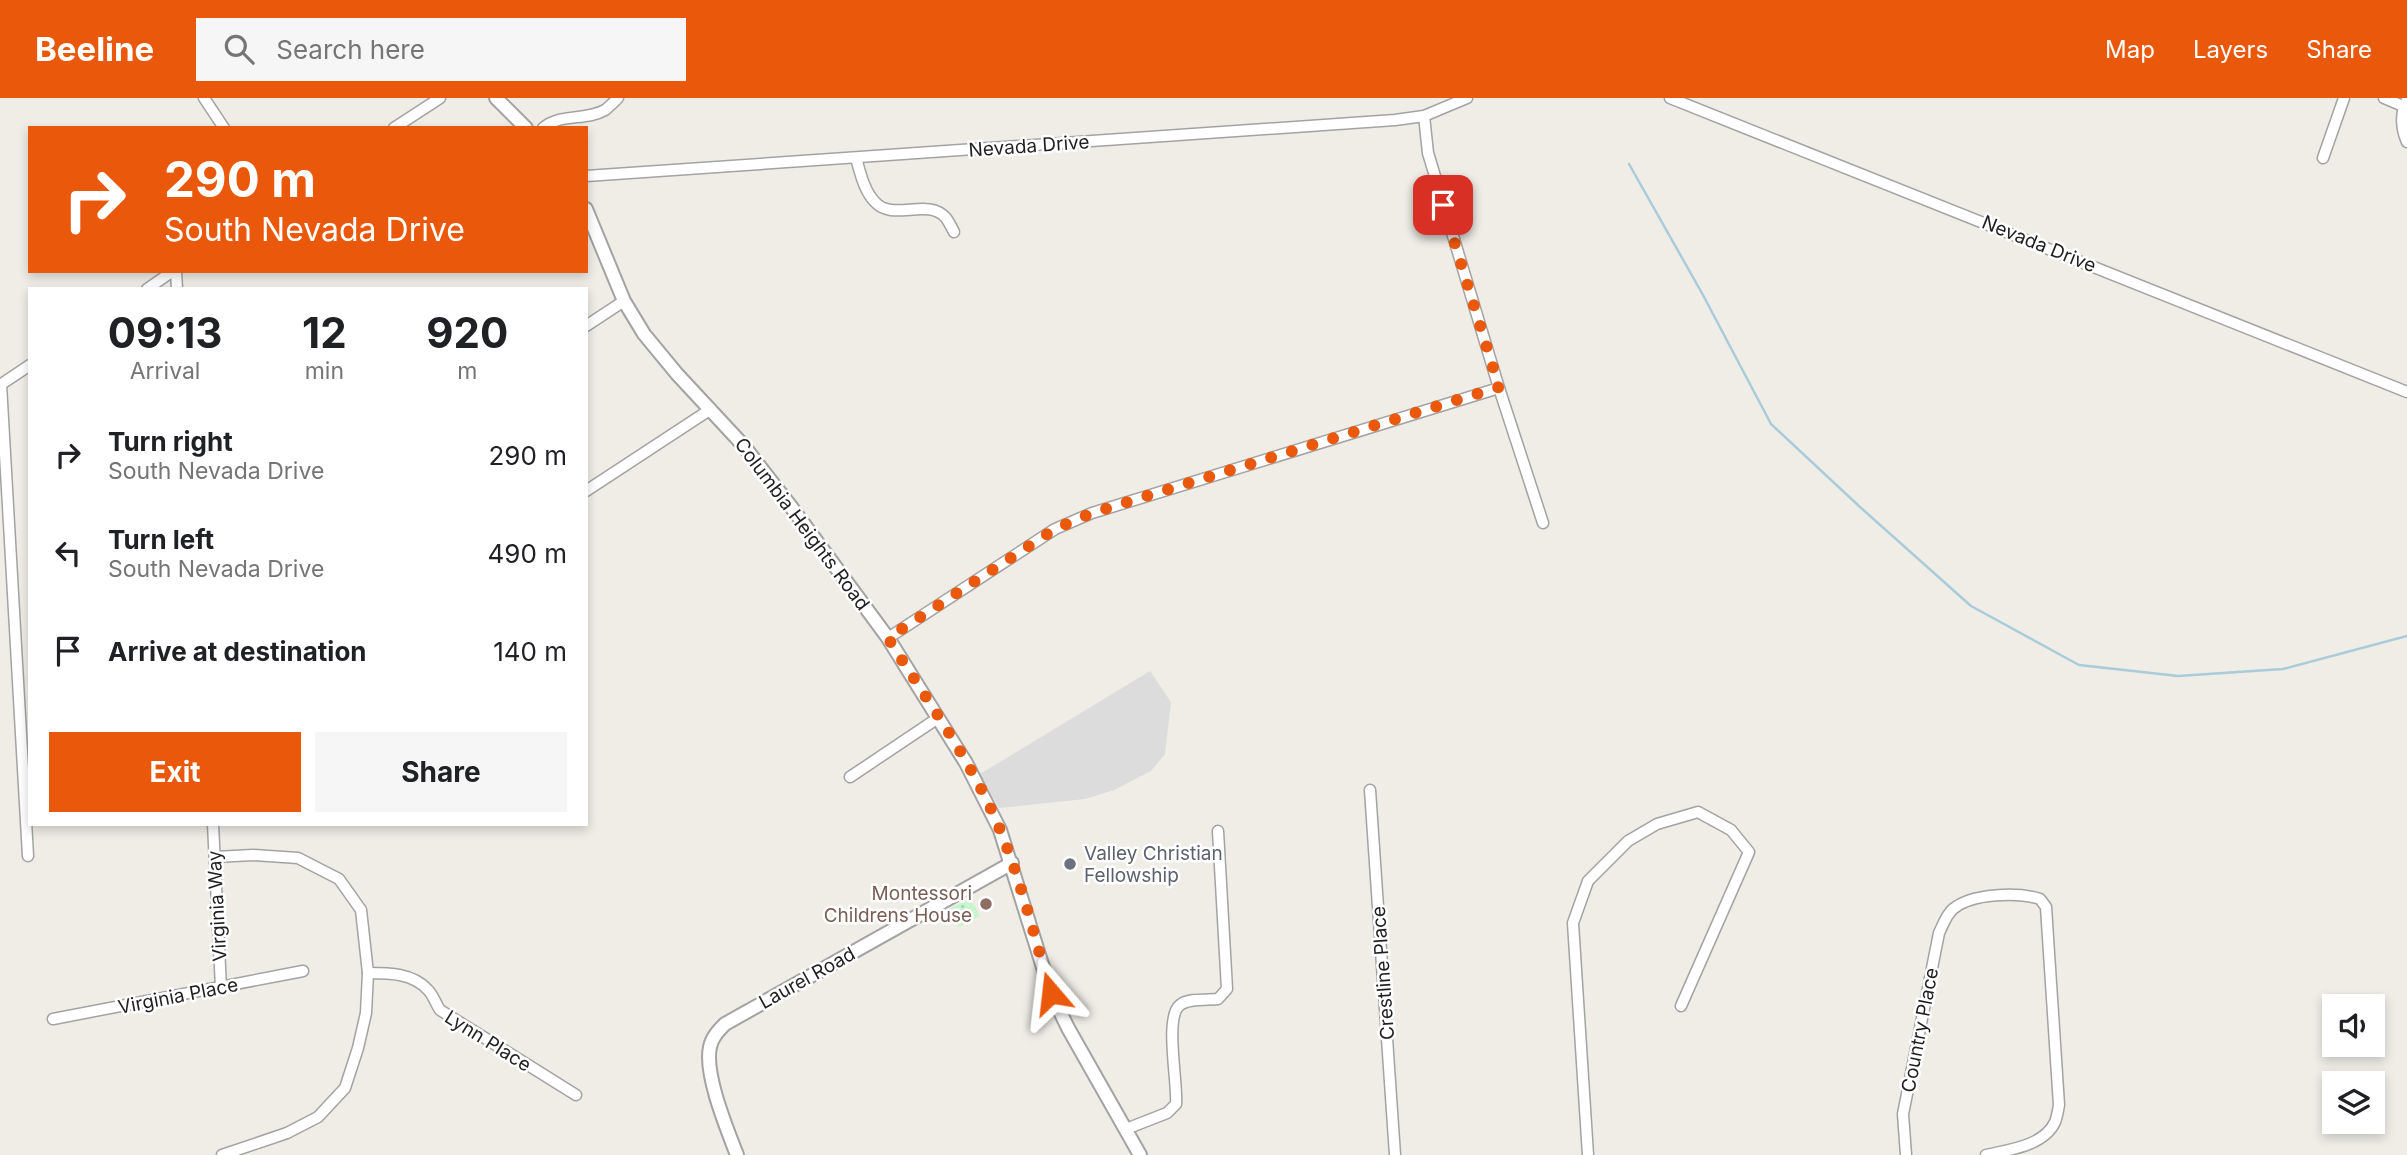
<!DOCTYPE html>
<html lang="en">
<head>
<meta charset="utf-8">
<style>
	body { margin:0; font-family:Inter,sans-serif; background:#f6f6f6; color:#202124; height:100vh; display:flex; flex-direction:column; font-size:26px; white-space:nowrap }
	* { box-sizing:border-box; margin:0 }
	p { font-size:23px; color:#757577 }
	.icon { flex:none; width:38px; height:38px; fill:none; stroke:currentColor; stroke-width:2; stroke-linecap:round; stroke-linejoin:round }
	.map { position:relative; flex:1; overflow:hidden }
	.side { position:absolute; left:28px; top:189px; width:560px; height:539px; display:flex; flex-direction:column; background:#fff; border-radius:0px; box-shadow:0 4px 10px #0003 }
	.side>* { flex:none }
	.top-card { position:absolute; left:28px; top:28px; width:560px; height:147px; border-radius:0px; box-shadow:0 4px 10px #0003; background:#ea580c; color:#fff; overflow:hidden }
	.controls { position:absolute; left:2322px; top:896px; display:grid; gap:14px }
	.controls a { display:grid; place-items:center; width:63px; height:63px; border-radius:0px; background:#fff; box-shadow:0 4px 10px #0003; font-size:35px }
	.pin { position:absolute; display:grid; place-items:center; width:60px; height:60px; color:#fff; margin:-30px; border-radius:14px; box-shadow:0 4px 10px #0006 }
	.me { position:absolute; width:77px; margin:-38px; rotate:343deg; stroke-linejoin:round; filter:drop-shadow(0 0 5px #0008) }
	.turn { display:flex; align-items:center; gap:24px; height:147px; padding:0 21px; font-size:32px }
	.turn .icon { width:91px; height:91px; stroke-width:2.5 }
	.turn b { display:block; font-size:49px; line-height:60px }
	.eta { display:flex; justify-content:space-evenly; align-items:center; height:119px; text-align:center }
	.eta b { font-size:42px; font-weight:700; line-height:49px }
	.action { display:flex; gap:14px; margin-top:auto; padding:14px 21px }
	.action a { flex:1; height:80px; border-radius:0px; background:#ea580c; color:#fff; font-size:28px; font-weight:700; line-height:80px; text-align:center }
	.action a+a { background:#f6f6f6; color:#202124 }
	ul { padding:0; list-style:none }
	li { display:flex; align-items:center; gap:21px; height:98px; padding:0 21px }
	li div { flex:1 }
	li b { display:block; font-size:26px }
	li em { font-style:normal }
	header { display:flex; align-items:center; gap:42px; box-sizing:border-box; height:98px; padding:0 35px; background:#ea580c; color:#fff }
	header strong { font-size:33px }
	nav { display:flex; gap:38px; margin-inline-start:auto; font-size:24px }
	.search { width:490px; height:63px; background:#f6f6f6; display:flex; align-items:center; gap:18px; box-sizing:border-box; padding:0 24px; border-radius:0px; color:#757577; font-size:26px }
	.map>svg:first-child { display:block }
	.residential { fill:#dddcdc }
	.park { fill:url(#park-dots) }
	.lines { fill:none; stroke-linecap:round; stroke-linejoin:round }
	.stream { stroke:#a9cbda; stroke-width:2.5 }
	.minor-casing { stroke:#a3a3a3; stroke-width:13 }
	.tertiary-casing { stroke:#a3a3a3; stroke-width:16 }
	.minor { stroke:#fff; stroke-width:10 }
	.tertiary { stroke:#fff; stroke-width:12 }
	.route { stroke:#ea580c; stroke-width:12; stroke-dasharray:0 21.6 }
	.worship-dot { fill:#6b7280; stroke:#fff; stroke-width:2.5 }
	.education-dot { fill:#8d6e63; stroke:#fff; stroke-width:2.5 }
	.labels { text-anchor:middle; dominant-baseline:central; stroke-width:5; stroke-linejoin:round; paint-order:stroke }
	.street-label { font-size:19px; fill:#1f1f1f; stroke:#fff }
	.worship-label { font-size:19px; fill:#5b616d; stroke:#fff; text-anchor:start }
	.education-label { font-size:19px; fill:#785e54; stroke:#fff; text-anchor:end }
</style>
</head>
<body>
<header>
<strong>Beeline</strong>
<div class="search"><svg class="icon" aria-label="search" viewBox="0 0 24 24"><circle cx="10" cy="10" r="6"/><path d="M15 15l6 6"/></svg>Search here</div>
<nav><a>Map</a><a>Layers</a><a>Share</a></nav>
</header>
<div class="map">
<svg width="2407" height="1057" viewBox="0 0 2407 1057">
	<defs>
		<pattern id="park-dots" width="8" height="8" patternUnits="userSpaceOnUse" patternTransform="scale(1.75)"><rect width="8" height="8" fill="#c6f6ce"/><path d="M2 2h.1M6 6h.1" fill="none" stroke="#aad2b0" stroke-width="1.8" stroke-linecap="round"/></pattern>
	</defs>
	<rect width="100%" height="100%" fill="#efede6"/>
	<path class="residential" d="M1150,573L1171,604L1165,656L1151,673L1114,692L1085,701L999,710L980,676Z"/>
	<path class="park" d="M970,800L980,818L959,829L949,811Z"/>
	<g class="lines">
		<path class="stream" d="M1629,66L1703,197L1771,326L1860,409L1971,508L2079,567L2178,578L2283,571L2407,538"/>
		<g class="minor-casing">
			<g id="minor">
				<path d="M204,0L224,30"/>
				<path d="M1670,0L2407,294"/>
				<path d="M2384,0L2403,8"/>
				<path d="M2407,2C2400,15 2401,31 2407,44"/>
				<path d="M1424,18L1428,55L1499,290L1543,425"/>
				<path d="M394,30L440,0"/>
				<path d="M543,30C560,15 586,23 605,12C609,9 614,4 618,0"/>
				<path d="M856,60C860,74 864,93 875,104C893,124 928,99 946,120C949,124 952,130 954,134"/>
				<path d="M2323,60L2344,0"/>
				<path d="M586,78L1395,22L1424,18L1467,0"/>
				<path d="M176,173L177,191"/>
				<path d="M147,191L173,173"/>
				<path d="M586,228L624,203"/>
				<path d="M1,286L28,758"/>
				<path d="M0,287L30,267"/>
				<path d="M586,393L711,311"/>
				<path d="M888,540L1055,431L1092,415L1499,290"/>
				<path d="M850,679L938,620"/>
				<path d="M1370,692L1395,1057"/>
				<path d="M213,726L221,890"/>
				<path d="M215,759L253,757L298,760L339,781L361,812L368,875L366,915L358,950L345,990L318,1019L287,1035L222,1057"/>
				<path d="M368,875C389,875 413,875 428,892C433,897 436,906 440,912L576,997"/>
				<path d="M53,921L303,873"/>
				<path d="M1126,1031L1167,1015L1176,1006C1178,985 1164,919 1180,907C1188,900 1207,902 1218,901L1227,891L1218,733"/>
				<path d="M1588,1057L1573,825L1588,783L1628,743L1657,726L1698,714L1731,732L1749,754L1681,908"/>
				<path d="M1906,1057L1903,1016L1939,835C1943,827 1946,817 1953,811C1972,795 2018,794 2040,801L2046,809L2059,1007C2058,1013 2057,1019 2055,1024C2044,1048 2008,1052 1986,1057"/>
			</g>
		</g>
		<g class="tertiary-casing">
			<g id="tertiary">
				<path d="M496,0L526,30"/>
				<path d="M586,111L624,203L644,236L677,276L743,347L792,410L888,540L966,665L1000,732L1051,895L1068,930L1140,1057"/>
				<path d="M737,1057C727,1031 704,976 710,949C712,939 719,932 725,926L1012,765"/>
			</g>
		</g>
		<use href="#minor" class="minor"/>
		<use href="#tertiary" class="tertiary"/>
	</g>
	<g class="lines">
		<path class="route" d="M1051,895C1033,834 1018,769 991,711C963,651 923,596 888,540L1055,431L1092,415L1499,289L1443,107"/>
	</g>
	<circle class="worship-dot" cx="1070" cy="766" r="7"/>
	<circle class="education-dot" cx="986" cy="806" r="7"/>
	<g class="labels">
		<g class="street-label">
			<text transform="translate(1029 48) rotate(-4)">Nevada Drive</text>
			<text transform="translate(2039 146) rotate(22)">Nevada Drive</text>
			<text transform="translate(802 426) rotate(53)">Columbia Heights Road</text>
			<text transform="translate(217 808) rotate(-93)">Virginia Way</text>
			<text transform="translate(1383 875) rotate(-94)">Crestline Place</text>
			<text transform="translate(807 880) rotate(-29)">Laurel Road</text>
			<text transform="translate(178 898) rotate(-11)">Virginia Place</text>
			<text transform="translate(1920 932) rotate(-79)">Country Place</text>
			<text transform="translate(488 943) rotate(32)">Lynn Place</text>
		</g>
		<g class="worship-label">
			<text x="1084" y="755">Valley Christian<tspan x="1084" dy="22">Fellowship</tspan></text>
		</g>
		<g class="education-label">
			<text x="972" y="795">Montessori<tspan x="972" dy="22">Childrens House</tspan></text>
		</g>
	</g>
</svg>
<div class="controls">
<a><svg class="icon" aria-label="sound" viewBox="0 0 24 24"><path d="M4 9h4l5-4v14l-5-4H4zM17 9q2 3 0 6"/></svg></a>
<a><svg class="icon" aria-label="layers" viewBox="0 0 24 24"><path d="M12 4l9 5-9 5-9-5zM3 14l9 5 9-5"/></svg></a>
</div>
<div class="pin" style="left:1443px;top:107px;background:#d93025"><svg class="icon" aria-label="arrive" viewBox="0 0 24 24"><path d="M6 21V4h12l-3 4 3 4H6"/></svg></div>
<svg class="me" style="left:1051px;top:895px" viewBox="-20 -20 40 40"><path d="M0-17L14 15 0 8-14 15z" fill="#ea580c" stroke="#fff" stroke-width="4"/></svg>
<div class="top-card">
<div class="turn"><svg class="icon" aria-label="right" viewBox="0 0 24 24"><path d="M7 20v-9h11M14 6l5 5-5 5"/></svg><div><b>290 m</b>South Nevada Drive</div></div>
</div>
<section class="side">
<div class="eta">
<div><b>09:13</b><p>Arrival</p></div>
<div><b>12</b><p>min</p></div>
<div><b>920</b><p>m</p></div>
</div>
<ul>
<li><svg class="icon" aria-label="right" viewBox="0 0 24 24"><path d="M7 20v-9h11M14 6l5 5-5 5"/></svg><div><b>Turn right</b><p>South Nevada Drive</p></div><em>290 m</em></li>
<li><svg class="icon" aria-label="left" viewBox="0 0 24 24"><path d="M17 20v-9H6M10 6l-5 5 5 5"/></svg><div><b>Turn left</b><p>South Nevada Drive</p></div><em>490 m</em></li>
<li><svg class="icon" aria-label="arrive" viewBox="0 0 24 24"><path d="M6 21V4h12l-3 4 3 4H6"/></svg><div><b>Arrive at destination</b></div><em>140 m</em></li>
</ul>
<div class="action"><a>Exit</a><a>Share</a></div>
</section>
</div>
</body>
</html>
